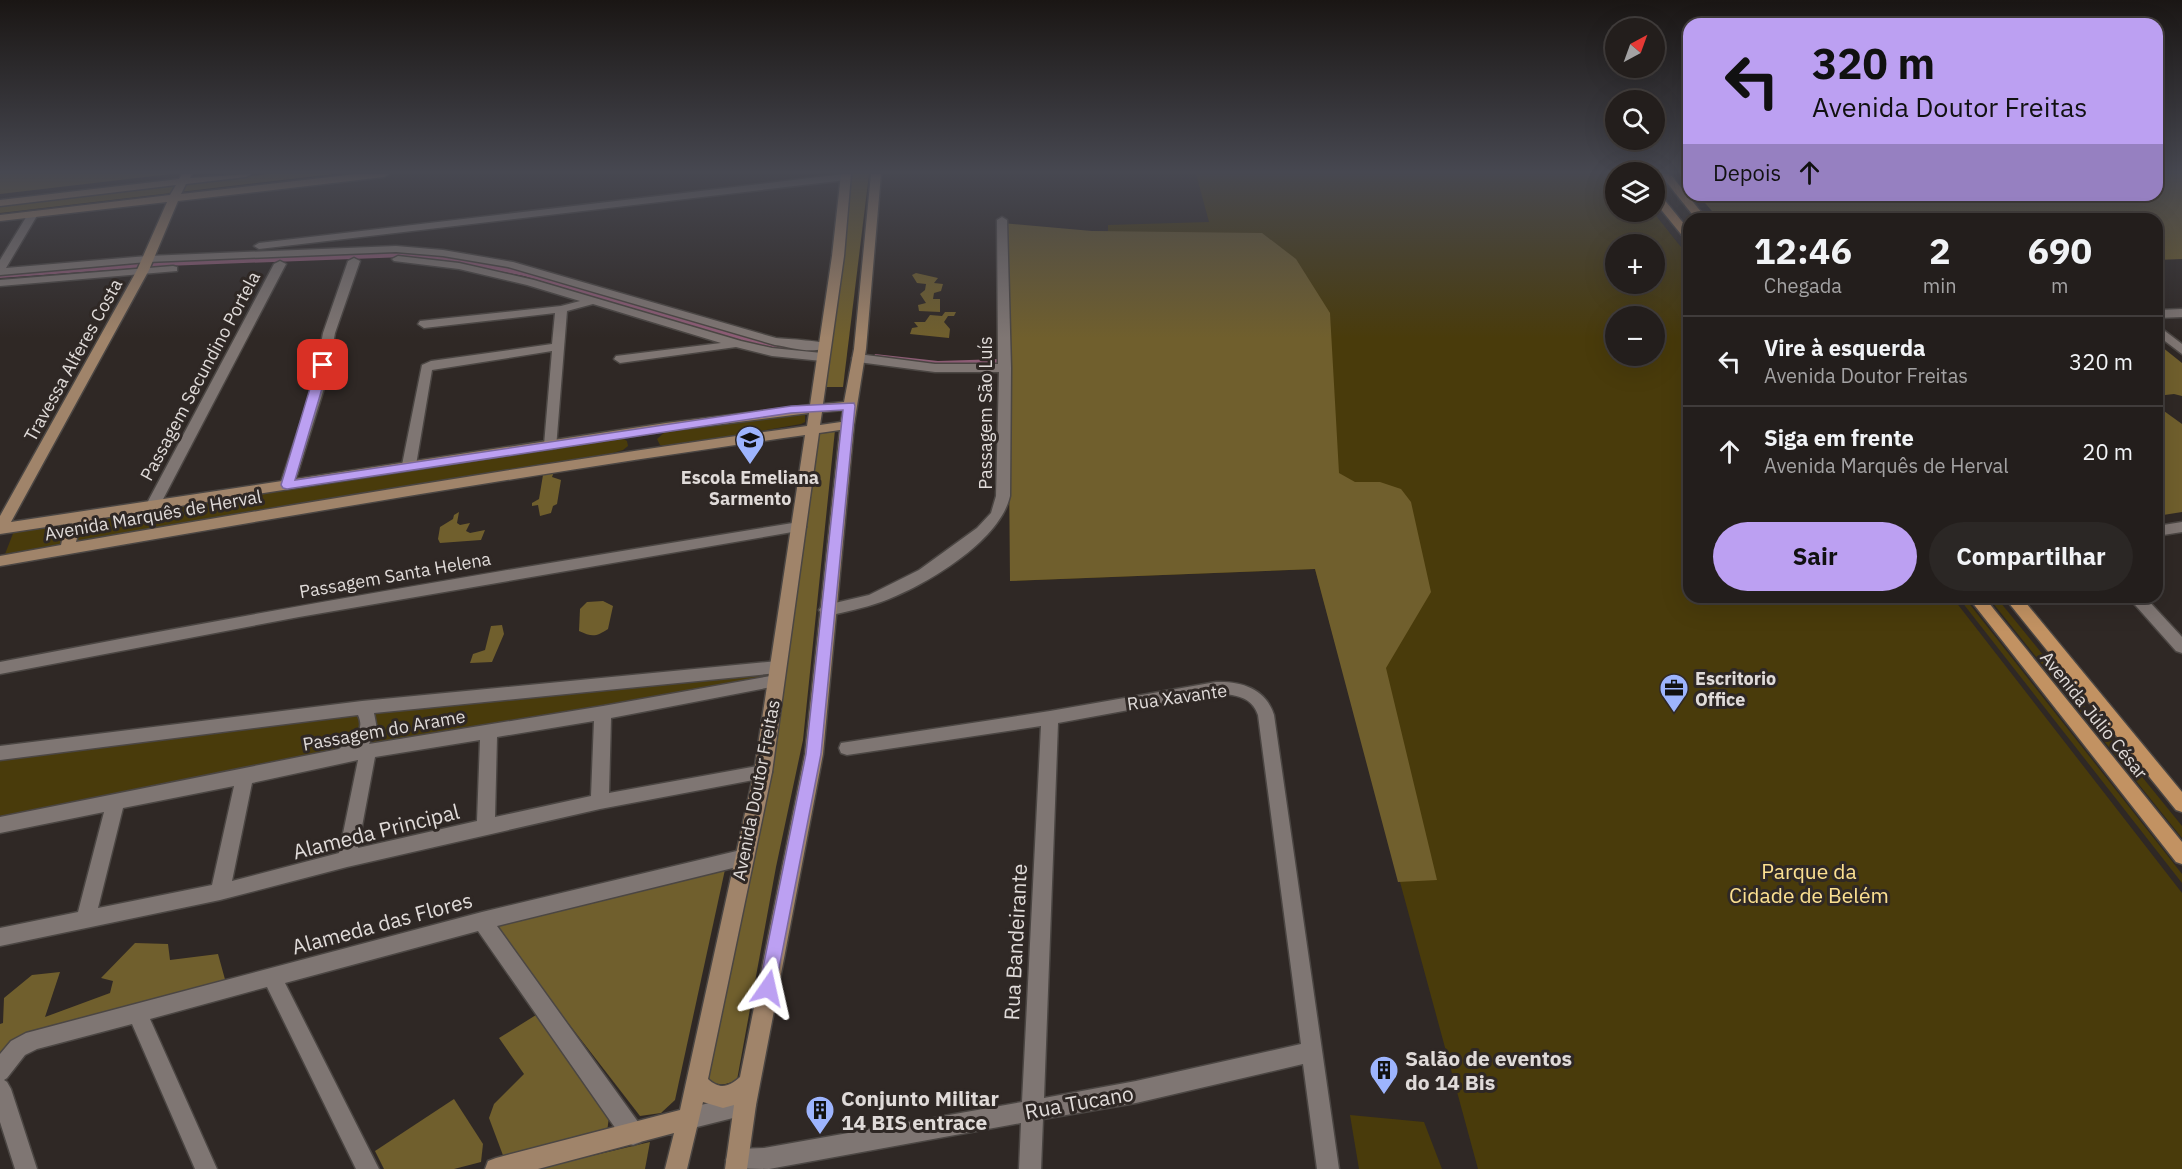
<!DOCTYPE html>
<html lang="pt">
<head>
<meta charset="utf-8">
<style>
	body { margin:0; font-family:"IBM Plex Sans",sans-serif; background:#2b2725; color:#f1f3f6; height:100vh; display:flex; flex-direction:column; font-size:22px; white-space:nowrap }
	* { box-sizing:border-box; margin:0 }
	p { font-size:20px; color:#a3a2a3 }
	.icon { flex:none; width:33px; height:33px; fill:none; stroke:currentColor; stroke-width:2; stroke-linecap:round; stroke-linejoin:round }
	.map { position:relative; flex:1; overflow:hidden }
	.panel { position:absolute; left:1683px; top:213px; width:480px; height:390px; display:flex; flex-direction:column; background:#231e1c; border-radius:18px; box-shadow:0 6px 24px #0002,0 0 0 2px #403c3b }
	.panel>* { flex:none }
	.guide { position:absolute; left:1683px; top:18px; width:480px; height:183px; border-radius:18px; box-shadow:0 6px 24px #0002,0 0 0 2px #403c3b; background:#bca0f2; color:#111; overflow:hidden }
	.needle { width:39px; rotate:41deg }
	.fabs { position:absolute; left:1605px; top:18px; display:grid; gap:12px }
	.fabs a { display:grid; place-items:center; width:60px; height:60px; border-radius:50%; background:#231e1c; box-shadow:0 6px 24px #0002,0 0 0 2px #403c3b; font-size:30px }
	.pin { position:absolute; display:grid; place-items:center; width:51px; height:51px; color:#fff; margin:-26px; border-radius:12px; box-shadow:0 3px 9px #0006 }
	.me { position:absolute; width:66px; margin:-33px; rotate:11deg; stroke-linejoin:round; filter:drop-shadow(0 0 4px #0008) }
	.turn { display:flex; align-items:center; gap:21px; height:126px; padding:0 30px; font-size:27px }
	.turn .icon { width:78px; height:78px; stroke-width:2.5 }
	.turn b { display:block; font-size:42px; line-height:51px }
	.then { display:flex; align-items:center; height:57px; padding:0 30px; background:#0003; gap:12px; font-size:22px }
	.eta { display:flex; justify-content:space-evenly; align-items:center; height:102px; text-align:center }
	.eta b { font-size:36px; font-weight:700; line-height:42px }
	.primary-button { display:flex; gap:12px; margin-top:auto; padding:12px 30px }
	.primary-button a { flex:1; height:69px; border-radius:36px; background:#bca0f2; color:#111; font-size:24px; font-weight:700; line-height:69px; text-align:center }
	.primary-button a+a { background:#2b2725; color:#f1f3f6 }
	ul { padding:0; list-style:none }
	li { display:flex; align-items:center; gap:18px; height:90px; padding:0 30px; border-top:2px solid #403c3b }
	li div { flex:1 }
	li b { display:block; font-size:22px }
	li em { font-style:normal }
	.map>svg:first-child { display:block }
	.green { fill:#493b0b; fill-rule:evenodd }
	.forest { fill:#705f2d }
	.water { fill:#8d5c75 }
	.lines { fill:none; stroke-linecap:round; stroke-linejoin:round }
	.street-casing { stroke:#4b4643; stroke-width:3 }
	.secondary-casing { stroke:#4b4643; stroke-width:3 }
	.primary-casing { stroke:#4b4643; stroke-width:3 }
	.street { fill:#7f7673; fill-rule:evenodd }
	.secondary { fill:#a0846a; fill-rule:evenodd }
	.primary { fill:#c29262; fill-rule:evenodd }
	.route { fill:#bca0f2; stroke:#7a689d; stroke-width:1.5 }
	.labels { text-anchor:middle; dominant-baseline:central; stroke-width:6; stroke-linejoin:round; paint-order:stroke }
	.street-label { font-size:18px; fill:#e0dbd9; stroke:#2f2825 }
	.poi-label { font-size:18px; font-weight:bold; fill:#e0dbd9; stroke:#2f2825 }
	.near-street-label { font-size:21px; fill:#e0dbd9; stroke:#2f2825 }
	.near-park-label { font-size:21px; fill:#fce091; stroke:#2f2825 }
	.near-poi-label { font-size:21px; font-weight:bold; fill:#e0dbd9; stroke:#2f2825; text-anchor:start }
</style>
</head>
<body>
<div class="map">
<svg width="2182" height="1169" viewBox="0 0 2182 1169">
	<rect width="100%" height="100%" fill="#2f2825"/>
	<g class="green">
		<path d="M1196,174H1615L1616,212H1653L1689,257V597H1952L2182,893V1169H1478L1315,569L1010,581L1092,231H1108V225L1209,222ZM1616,244H1654V284H1616ZM1616,316H1654V356H1616Z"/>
		<path d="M805,413V422L801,424L668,447L660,445L657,439L668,429Z"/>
		<path d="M622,438L627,441L628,446L623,450L613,453L74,543L75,533L94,516Z"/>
		<path d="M82,519L67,543L5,554L14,531Z"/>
		<path d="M1958,597H1964L2182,874V883Z"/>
		<path d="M1988,597H1996L2182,826V838Z"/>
		<path d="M778,667L776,681L0,825V753Z"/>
		<path d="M1350,1115L1424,1122L1442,1169H1359Z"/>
	</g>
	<g class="forest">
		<path d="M0,174H171L0,194Z"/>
		<path d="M268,174H334L0,213V204L197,182V184L209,181Z"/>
		<path d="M849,174H869L843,387H823Z"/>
		<path d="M2157,174H2182V259L2157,260V219H1719L1698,195H2157Z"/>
		<path d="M1002,223L1092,231L1262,233L1296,259L1330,313L1339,473L1355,482H1380L1401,489L1411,502L1431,592L1386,668L1437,880L1398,882L1315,569L1010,581L1008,348Z"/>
		<path d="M916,273L938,278L934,283L943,284L941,291L934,293L933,299H940V312L919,311L918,305L926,303L920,294L925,290L926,284L917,283L912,275Z"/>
		<path d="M945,312H956L954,316H948L944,322L950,329L949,338L910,334L912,328L918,327L914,322H925L930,315L942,316Z"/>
		<path d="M2157,343L2182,363V396L2174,394L2157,396Z"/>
		<path d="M2157,406L2182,424V512L2157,516Z"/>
		<path d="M835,430L803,740L776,867L737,1080C724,1086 716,1086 703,1077L815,432Z"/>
		<path d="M554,472L552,477L561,480L557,504L553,506L551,513L540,516L538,505L532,506V503L539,499L543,475Z"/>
		<path d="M459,512L457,523L460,525L470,523L466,531L470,533L485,530L481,540L440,543L438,539L440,527L453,519L454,515Z"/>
		<path d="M603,601L613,606L608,629C596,637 592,637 579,631L580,609L587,602Z"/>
		<path d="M502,625L504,634L492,662L470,663L473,654L485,650L491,626Z"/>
		<path d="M726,865L675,1100L661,1113L640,1116L490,922Z"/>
		<path d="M135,943L168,944L170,960L218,954L226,983L0,1061V1024L3,1023L4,998L32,975L60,972L45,1017L110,993L113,981L101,978Z"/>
		<path d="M536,1015L609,1117L607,1132L504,1158L489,1118L494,1104L524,1074L499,1038Z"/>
		<path d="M454,1099L483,1144L481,1162L454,1169H384L375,1151Z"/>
		<path d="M650,1142L645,1169H536Z"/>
	</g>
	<g class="water">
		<path d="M392,251L427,253L513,267L812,349V354L759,346L524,276L451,262L405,257L166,266L0,278V273L79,265Z"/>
		<path d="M875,354L938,361L1000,359V364L938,365L873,358Z"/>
	</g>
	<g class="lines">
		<g class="street-casing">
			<g id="street">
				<path d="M844,174L851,177L846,180L259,249L254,246L259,243Z"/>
				<path d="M33,211L38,214L6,268L147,256L396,246L443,250L513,262L776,338C787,339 826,341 830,345C817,356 790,347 775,345L508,267L443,256L396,252L147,262L0,275V260L28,214Z"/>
				<path d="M1002,217L1007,220L1011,368L1010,496C1000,542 923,587 881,602C864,608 845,612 827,616L822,614L819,610L822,606L869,595L919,570L977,528L991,513L996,496L999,372H935L858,362L852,358L858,354L935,364H998L997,220Z"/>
				<path d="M398,256L459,263L534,280L741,341L772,348L822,353L828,357L822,361L772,356L736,347L620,363L614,359L616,356L721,343L593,304L567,311L556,448L551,449L544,445L552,351L432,370L416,465L409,469L402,465L422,365L431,361L552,344L555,313L424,328L418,324L420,321L561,306L580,301L527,285L459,269L394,261L392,259Z"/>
				<path d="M354,258L360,261L335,333L326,382L294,485L292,488H282L280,485L314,382L323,333L348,261Z"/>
				<path d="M280,261L286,264L160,505L153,510L148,508L146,505L274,264Z"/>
				<path d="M173,266L177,267V271L0,286V280Z"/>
				<path d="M2182,309V317L2157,318V310Z"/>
				<path d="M2157,325L2182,344V354L2157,335Z"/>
				<path d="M799,522L806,527L804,530L299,617L0,674V662C265,610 532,565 799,522Z"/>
				<path d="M2182,522V532L2157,536V526Z"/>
				<path d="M2128,597H2145L2182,637V653L2176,651Z"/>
				<path d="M778,661L784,663L786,667L784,671L778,673L374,713L377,729L369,744L603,706L776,675L782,677L784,681L782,685L611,718L609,793L763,765L769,767L772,772L769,777L600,809L347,867L220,900L0,946V928L78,912L104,812L0,833V817L339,749C352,739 366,732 358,715L0,760V746L362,701ZM594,721L591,796L495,817L497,737ZM480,740L477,821L358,848L375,757ZM358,760L339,853L232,881L252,783ZM234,786L212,885L98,908L123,808Z"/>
				<path d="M1216,682C1242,681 1266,689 1274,715L1339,1169H1317L1303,1064L1136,1103L1043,1119L1041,1169H1019L1021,1123L769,1169L729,1168L726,1160L729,1152L737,1149L764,1148L1022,1102L1041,726L847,755L841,753L839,748L841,743L1050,711ZM1216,694C1233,694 1252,696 1258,715L1301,1044L1136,1081L1044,1098L1058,723Z"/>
				<path d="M745,849L751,851L754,857L751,863L745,865L497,926L641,1126L644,1134L641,1142L633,1145L625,1142L478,931L285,983L379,1169H356L267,987L150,1019L217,1169H195L132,1024L37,1049L25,1055L7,1078L4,1080L7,1082L11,1089L37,1169H15L0,1122V1054L11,1041L26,1033L482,912Z"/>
				<path d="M745,1094L753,1097L756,1105L753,1113L689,1129L681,1126L678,1118L681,1110Z"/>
			</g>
		</g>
		<g class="secondary-casing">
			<path id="secondary" d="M182,174H192L190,178L251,174L246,177L186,184L181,194L356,174H389L384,177L178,201L149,270L11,522L666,423L810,405L832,256L841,174H851L844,256L823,404L844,402L854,349L871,174H881L866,349L854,425L823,754L756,1105L747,1169H725L734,1105L723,1108L703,1102L687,1169H665L674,1133L538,1169H485L488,1161L496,1158L680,1110L754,772L805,435C536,473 268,519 0,566V556L61,545L64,532L73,523L0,534V516L137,270L167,202L0,221V215L170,195L176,185L0,206V200L179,179ZM843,410L841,422L820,425L822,412ZM809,413L807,426C562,460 319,500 76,542L78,534L96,519L666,431ZM840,430L805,754L740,1077C729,1087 720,1090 708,1079L772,772L819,433Z"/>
		</g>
		<g class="primary-casing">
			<g id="primary">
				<path d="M1660,174H1670L1707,219H1696Z"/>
				<path d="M1654,191L1658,192L1689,230V240L1685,239L1654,201Z"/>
				<path d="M1968,597H1984L2182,842V864L2176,862Z"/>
				<path d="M2004,597H2021L2182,792V812L2176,810Z"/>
			</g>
		</g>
		<use href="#street" class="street"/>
		<use href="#secondary" class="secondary"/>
		<use href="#primary" class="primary"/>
	</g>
	<linearGradient id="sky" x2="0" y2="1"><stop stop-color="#1a1614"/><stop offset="0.51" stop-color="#474851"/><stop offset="1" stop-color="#474851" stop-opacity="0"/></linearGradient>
	<rect width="2182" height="338" fill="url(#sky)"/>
	<path class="route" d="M323,362L329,365L295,480L791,406L854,403L855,406L821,754L774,994L768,997L761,994L759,988L806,754L843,410L791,413L287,489L283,488L281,485L317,365Z"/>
	<defs>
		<g id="school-pin" transform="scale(1.5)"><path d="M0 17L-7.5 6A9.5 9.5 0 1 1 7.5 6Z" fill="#9db4fd" stroke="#2f2825"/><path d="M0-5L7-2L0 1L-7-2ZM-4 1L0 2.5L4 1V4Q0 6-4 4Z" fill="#111"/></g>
		<g id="office-pin" transform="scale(1.5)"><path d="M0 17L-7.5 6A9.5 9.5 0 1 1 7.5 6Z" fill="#9db4fd" stroke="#2f2825"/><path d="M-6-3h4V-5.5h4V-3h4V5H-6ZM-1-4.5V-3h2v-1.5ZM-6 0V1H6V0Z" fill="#111"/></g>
		<g id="building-pin" transform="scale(1.5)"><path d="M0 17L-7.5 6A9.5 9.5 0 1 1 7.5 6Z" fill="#9db4fd" stroke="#2f2825"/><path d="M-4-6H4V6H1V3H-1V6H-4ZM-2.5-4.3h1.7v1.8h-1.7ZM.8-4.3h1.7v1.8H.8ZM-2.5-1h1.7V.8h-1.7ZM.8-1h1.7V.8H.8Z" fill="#111"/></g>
	</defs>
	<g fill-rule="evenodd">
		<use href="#school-pin" x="750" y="440"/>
		<use href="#office-pin" x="1674" y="688"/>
		<use href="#building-pin" x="1384" y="1070"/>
		<use href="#building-pin" x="820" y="1110"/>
	</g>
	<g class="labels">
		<g class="street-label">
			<text transform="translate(73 360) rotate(-61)">Travessa Alferes Costa</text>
			<text transform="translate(200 376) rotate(-62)">Passagem Secundino Portela</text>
			<text transform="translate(985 413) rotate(-90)">Passagem São Luís</text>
			<text transform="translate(153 515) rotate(-10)">Avenida Marquês de Herval</text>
			<text transform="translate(395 575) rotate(-10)">Passagem Santa Helena</text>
			<text transform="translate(1177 697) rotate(-8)">Rua Xavante</text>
			<text transform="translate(2094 715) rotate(51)">Avenida Júlio César</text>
			<text transform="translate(384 730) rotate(-10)">Passagem do Arame</text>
			<text transform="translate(756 790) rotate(-79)">Avenida Doutor Freitas</text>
		</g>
		<g class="poi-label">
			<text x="750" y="477">Escola Emeliana<tspan x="750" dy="21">Sarmento</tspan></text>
			<text x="1695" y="678" text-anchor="start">Escritorio<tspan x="1695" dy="21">Office</tspan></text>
		</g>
		<g class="near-street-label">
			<text transform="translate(376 831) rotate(-14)">Alameda Principal</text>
			<text transform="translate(382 923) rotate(-15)">Alameda das Flores</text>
			<text transform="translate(1015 942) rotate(-87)">Rua Bandeirante</text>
			<text transform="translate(1079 1102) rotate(-10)">Rua Tucano</text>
		</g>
		<g class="near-park-label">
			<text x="1809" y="871">Parque da<tspan x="1809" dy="24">Cidade de Belém</tspan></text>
		</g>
		<g class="near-poi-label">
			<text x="1405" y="1058">Salão de eventos<tspan x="1405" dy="24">do 14 Bis</tspan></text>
			<text x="841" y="1098">Conjunto Militar<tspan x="841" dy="24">14 BIS entrace</tspan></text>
		</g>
	</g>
</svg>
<div class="fabs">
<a><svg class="needle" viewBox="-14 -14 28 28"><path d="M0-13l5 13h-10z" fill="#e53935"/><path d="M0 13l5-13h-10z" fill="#a3a2a3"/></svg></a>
<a><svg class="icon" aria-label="search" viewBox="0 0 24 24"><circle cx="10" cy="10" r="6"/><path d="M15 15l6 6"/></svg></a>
<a><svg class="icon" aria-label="layers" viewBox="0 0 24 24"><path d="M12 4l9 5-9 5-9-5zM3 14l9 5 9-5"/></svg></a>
<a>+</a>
<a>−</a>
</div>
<div class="pin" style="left:323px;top:365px;background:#d93025"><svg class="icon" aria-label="arrive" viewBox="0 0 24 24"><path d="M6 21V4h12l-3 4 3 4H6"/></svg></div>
<svg class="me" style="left:768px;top:988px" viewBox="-20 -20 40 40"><path d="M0-17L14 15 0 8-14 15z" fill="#bca0f2" stroke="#fff" stroke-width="4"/></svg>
<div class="guide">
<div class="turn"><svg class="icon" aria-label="left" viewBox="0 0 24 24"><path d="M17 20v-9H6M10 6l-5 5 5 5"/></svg><div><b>320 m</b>Avenida Doutor Freitas</div></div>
<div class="then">Depois<svg class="icon" aria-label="ahead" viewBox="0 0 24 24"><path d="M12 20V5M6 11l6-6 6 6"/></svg></div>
</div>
<section class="panel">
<div class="eta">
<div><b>12:46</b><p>Chegada</p></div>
<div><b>2</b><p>min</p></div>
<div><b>690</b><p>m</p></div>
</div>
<ul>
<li><svg class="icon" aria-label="left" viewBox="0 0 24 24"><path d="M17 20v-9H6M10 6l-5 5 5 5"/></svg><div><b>Vire à esquerda</b><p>Avenida Doutor Freitas</p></div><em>320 m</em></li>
<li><svg class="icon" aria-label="ahead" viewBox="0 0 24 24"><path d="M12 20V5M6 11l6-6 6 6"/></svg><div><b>Siga em frente</b><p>Avenida Marquês de Herval</p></div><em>20 m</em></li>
</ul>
<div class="primary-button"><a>Sair</a><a>Compartilhar</a></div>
</section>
</div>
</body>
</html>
